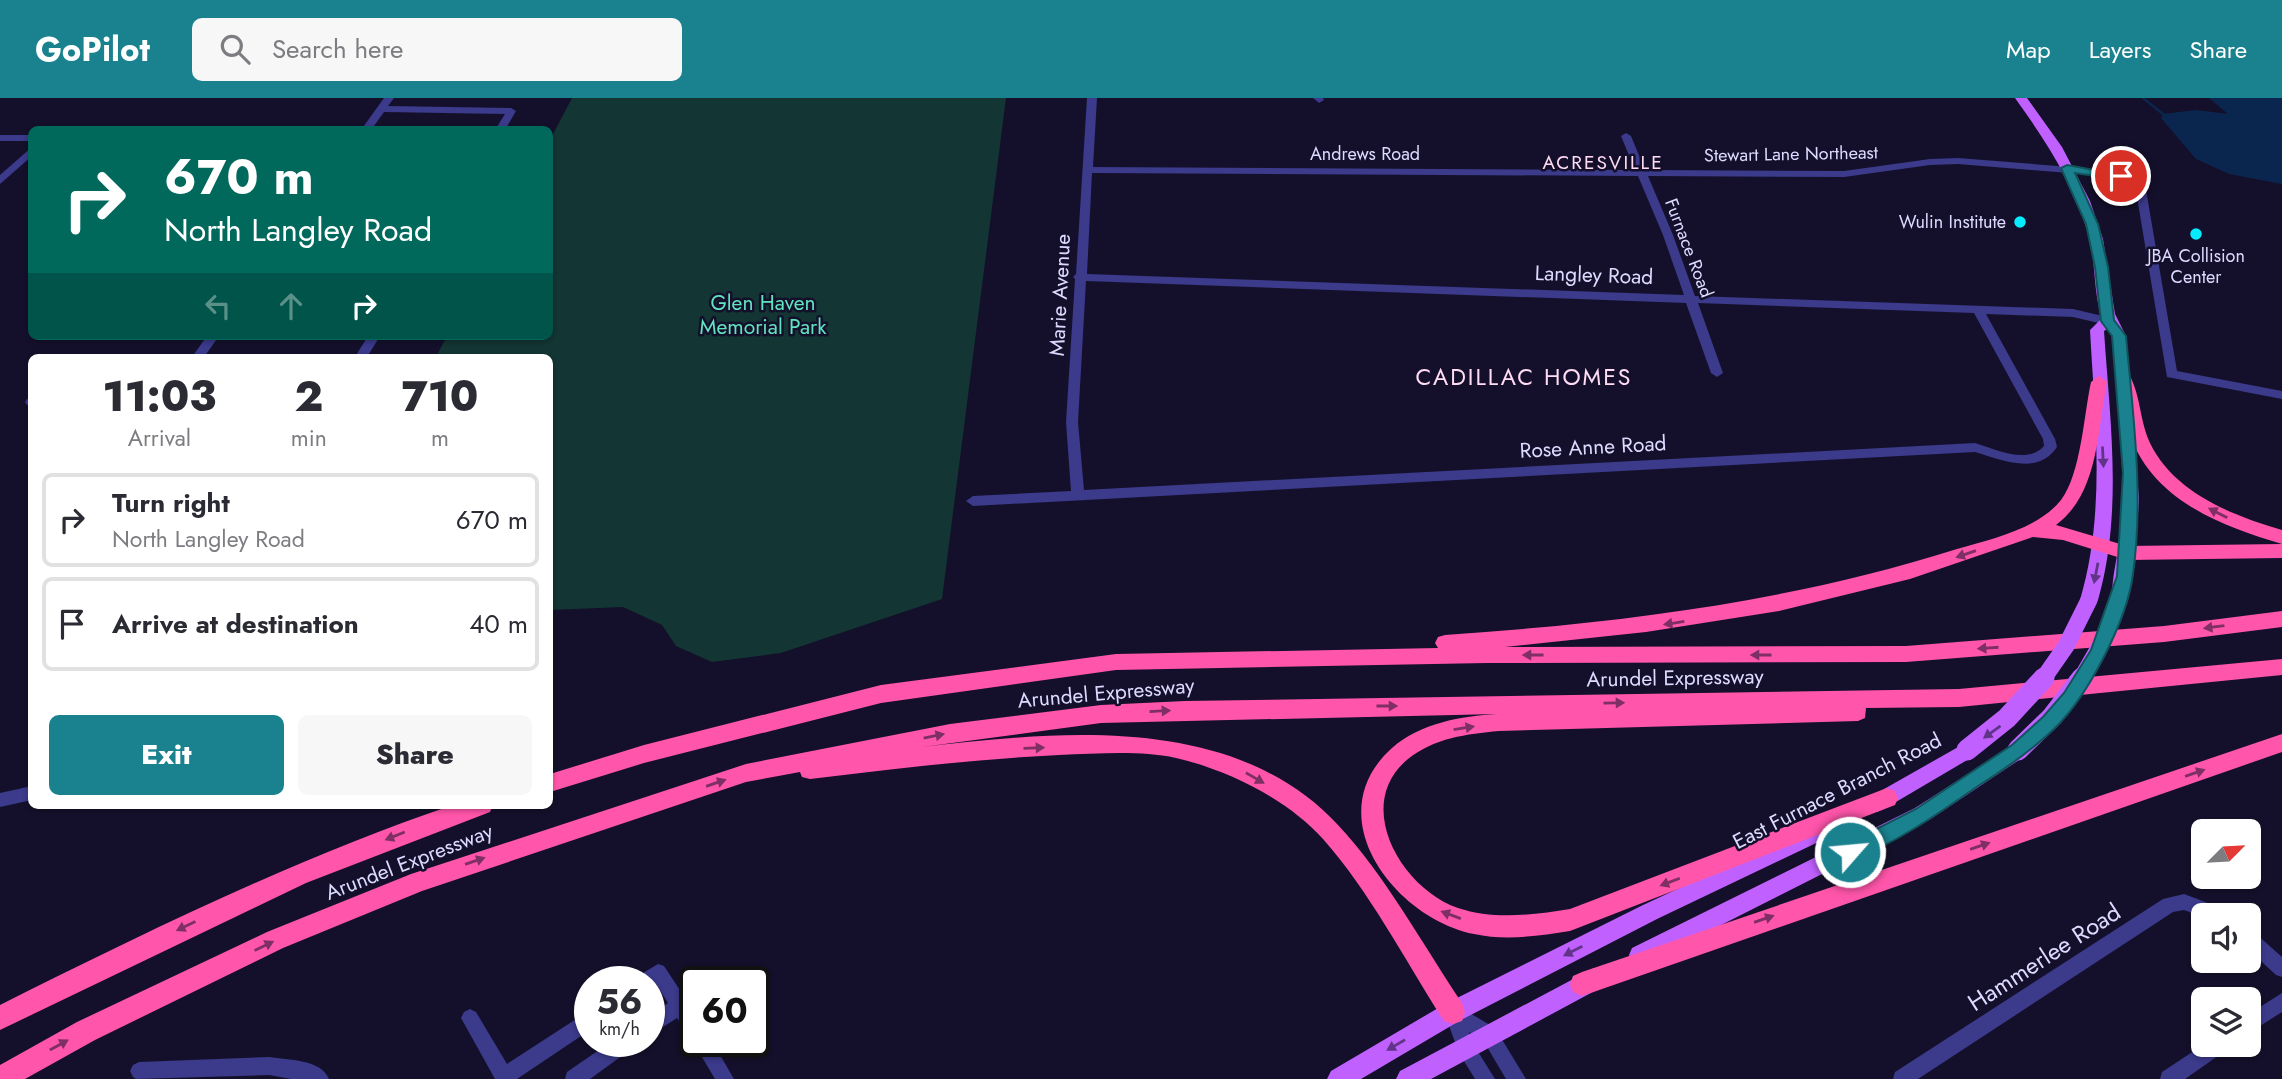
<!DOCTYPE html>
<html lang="en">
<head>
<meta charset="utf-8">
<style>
	body { margin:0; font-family:Jost,sans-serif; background:#f7f7f7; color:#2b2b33; height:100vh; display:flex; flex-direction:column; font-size:26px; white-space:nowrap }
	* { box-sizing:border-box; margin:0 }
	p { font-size:23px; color:#7c7c81 }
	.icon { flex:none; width:38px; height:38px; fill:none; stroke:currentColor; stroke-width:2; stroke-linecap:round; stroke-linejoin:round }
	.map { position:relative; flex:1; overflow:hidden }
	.side { position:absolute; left:28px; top:256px; width:525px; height:455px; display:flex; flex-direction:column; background:#fff; border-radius:10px; box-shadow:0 2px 5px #0004 }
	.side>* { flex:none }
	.hud { position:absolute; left:28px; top:28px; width:525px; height:214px; border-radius:10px; box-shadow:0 2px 5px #0004; background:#00695c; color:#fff; overflow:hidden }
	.needle { width:46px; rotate:66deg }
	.tools { position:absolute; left:2191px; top:721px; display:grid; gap:14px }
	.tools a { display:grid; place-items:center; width:70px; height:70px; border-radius:10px; background:#fff; box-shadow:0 2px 5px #0004; font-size:35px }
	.speed { position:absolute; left:574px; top:868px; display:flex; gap:14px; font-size:35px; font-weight:700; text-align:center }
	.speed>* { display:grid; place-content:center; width:91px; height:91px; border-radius:50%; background:#fff; box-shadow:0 2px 5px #0004; line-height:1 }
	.speed small { font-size:18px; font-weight:400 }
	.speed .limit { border:4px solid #111; border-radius:10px; background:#fff; color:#111 }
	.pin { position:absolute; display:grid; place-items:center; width:60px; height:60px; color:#fff; margin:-30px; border:4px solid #fff; border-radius:50%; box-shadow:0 2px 7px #0007 }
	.me { position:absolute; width:77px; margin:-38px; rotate:63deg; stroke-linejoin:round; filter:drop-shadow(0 0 5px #0008) }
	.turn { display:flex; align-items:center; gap:24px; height:147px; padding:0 21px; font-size:32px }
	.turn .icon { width:91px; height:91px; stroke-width:2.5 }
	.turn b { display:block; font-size:49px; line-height:60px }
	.lanes { display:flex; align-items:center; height:66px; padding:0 21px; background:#0003; justify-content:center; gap:35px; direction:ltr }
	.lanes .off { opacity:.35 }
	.eta { display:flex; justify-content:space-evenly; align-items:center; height:119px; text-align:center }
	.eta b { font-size:42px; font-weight:800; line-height:49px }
	.primary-button { display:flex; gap:14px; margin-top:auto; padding:14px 21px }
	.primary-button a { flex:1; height:80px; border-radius:10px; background:#1a828f; color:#fff; font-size:28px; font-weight:800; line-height:80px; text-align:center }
	.primary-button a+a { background:#f7f7f7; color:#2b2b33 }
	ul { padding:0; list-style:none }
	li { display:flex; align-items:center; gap:21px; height:94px; margin:0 14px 10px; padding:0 7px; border:4px solid #e1e1e2; border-radius:10px }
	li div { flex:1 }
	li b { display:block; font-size:26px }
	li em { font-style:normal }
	header { display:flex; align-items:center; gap:42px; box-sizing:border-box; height:98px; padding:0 35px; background:#1a828f; color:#fff }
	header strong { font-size:33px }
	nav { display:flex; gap:38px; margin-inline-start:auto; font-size:24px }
	.search { width:490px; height:63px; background:#f7f7f7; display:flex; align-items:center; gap:18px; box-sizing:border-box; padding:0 24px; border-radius:10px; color:#7c7c81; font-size:26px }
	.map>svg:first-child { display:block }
	.green { fill:#133533 }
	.water { fill:#0b264e }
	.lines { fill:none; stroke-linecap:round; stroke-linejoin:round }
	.stream { stroke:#0b264e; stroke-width:2.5 }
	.minor { fill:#3b3a8b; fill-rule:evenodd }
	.major { fill:#c061ff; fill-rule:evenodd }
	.highway { fill:#f5a; fill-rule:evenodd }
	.major-bridge-far1 { stroke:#c061ff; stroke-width:17 }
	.major-bridge { stroke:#c061ff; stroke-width:21 }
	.oneway { fill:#61348a }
	.oneway2 { fill:#7e2f64 }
	.route { fill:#1a828f; stroke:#11545d; stroke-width:2 }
	.poi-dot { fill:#06ecff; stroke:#14102b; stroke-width:2.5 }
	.labels { text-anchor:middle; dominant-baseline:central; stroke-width:5; stroke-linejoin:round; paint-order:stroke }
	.far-street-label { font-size:18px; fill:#dddaff; stroke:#14102b }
	.far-poi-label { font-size:18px; fill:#dddaff; stroke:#14102b; text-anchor:end }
	.far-neighbourhood-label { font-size:19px; letter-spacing:2px; fill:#ffdcf3; stroke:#14102b }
	.street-label { font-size:21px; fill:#dddaff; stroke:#14102b }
	.park-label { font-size:21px; fill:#61e4c0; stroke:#14102b }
	.neighbourhood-label { font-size:23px; letter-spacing:2px; fill:#ffdcf3; stroke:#14102b }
	.near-street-label { font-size:24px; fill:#dddaff; stroke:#14102b }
</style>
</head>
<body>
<header>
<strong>GoPilot</strong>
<div class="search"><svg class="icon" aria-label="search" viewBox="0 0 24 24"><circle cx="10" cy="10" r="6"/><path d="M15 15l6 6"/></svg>Search here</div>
<nav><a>Map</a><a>Layers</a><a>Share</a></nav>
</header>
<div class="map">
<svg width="2282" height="981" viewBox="0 0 2282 981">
	<rect width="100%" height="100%" fill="#14102b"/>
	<path class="green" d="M572,0H1006L942,501L781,555L712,564L676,548L662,527L623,509L550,512V259H436L447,238H550V42Z"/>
	<path class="water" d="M2209,0H2282V86L2229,76L2196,61L2161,20L2163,16L2196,12L2228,16Z"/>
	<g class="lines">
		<path class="stream" d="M2143,0L2163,16"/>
		<g class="minor">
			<path d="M384,0H394L388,8L511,10L516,13L505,32H495L505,16L384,14L371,32H361Z"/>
			<path d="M1087,0H1097L1093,69L1635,72L1621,38L1626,35L1631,38L1645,72L1844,73L1930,61L1958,60L2107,72L2137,82L2146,92L2177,273L2282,293V301L2167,279L2136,93L2129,86L2106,78L1958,66L1930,67L1844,79L1648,78L1673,137L1695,198L2073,211L2111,220L2113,223L2107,227L2073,219L1986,216L2055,341L2057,349C2038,378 2002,362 1975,354L973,408L966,403L973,398L1071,393L1066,324L1075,181L1073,179L1076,176ZM1092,75L1638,78L1663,137L1684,197L1087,176ZM1086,183L1686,205L1711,275L1717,279L1723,275L1698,205L1974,215L2043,341L2044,348C2027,367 1995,351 1975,345L1084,392L1078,324Z"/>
			<path d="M1313,0H1323L1324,2L1319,5Z"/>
			<rect x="0" y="37" width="32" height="6"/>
			<path d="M32,49V58L0,86V77Z"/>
			<path d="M207,238H219L204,259H192Z"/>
			<path d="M368,238H380L367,259H355Z"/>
			<path d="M32,300V308L27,307L25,304L27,301Z"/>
			<path d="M32,688V702L0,709V695Z"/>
			<path d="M2184,796L2224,811L2226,817H2203V819L2184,812L2173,814L1918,981H1893L1895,974L2163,801Z"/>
			<path d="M2249,833L2255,835L2282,859V879L2276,877L2249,852Z"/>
			<path d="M658,866L664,868L695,915V943H712L734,981H715L696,949L694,941L689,938L677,920L649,938V918L668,905L656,886L649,890V884H635L638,878Z"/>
			<path d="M2282,895V914L2249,935V916Z"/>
			<path d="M1453,905L1495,930L1526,981H1506L1483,942L1469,934L1472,944L1495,981H1475L1459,955L1444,914L1447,908Z"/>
			<path d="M470,911L476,914L507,966L590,912V932L517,981H495L461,920L464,914Z"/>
			<path d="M612,943H637L634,949L590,981H565L567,974Z"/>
			<path d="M2203,947H2228L2225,953L2185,981H2160L2162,974Z"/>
			<path d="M269,959C288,962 321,961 329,981H291L269,977L136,981L133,979L130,973L133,967L139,964Z"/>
		</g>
		<g class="major">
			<path d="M2015,0H2027L2062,49L2090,103L2103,141L2115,216L2126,238L2139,401L2135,466L2126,503H2114C2108,493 2120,448 2121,434C2126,368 2117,303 2112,238L2107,231L2104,233C2110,323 2123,414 2098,502L2095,507H2083L2080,502C2106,414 2095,323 2090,232L2102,220C2093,194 2096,165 2089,139C2075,87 2046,43 2015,0Z"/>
			<path d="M1967,644L1974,646L1977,652L1974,658L1884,711L1877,714L1870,711L1867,705L1870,699Z"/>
			<path d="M2018,644L2025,646L2028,652L2025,658L1929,722L1648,864L1640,867L1632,864L1629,857L1632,850L1915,710Z"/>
			<path d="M1824,723L1831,726L1834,732L1831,738L1657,821L1461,922L1361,981H1327L1331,973L1445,906L1643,807Z"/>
			<path d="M1594,870L1602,873L1605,881L1602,889L1431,981H1396L1400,973Z"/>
		</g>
		<g class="highway">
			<path d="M2123,274L2131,280C2140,299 2140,319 2147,338C2168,392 2230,417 2282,432V460L2127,462L2063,442L2033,439L1910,481L1779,513L1646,534L1505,549L1906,548L2164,528L2282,513V529L2164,544L1906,564L1487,565L1116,572L881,605L644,665L550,694V676L644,647L881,587L1116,556L1438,550L1435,545L1438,539L1445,537C1619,525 1790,504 1957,451C1991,441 2038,431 2061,402C2081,376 2084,316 2091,284L2099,278L2107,284C2097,333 2099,395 2056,427L2127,448L2282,446C2221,428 2153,402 2130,337C2123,319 2123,299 2115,280Z"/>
			<path d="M2282,561V577L1959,609L1866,610L1865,620L1858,623L1499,633C1467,636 1434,640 1408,661C1352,707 1402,791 1458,810C1494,822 1533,817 1570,811L1887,690L1895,693L1898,700L1895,707L1570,833C1538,838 1506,843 1474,836C1395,820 1316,718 1392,650C1420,625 1462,618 1497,616L1101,625L922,649C1060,633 1234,615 1338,727C1383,774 1425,850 1462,905L1465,914L1462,923L1453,926L1444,923C1406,864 1370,794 1323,741C1287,701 1228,672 1176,660C1138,652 1097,656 1059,657C975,661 893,671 810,681L802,679L800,674L746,684L422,793L283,850L95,942L25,981H0V967L77,924L267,834L411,776L746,666L950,626L1101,607L1185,603L1959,591Z"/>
			<path d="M2282,636V654L1582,898L1573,894L1570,886L1573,878L1582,874Z"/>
			<path d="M453,707H493L490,714L306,785L0,932V907C148,833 297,760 453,707Z"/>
		</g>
		<g class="major-bridge-far1">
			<path d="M2043,581L2066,548L2089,502"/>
			<path d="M2081,581L2103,543L2120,498"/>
		</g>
		<g class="major-bridge">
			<path d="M1967,652L2007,620L2044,580"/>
			<path d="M2018,652L2052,619L2082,580"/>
		</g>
	</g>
	<defs><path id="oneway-solid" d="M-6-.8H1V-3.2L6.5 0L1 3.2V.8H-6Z" transform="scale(1.75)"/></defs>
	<g class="oneway">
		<use href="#oneway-solid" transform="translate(2103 359) rotate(87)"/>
		<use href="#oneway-solid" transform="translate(2096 475) rotate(101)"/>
		<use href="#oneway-solid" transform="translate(1992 634) rotate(144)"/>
		<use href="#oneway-solid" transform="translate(1573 853) rotate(153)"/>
		<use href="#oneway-solid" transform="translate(1396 947) rotate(150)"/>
	</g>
	<g class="oneway2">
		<use href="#oneway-solid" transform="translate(2218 415) rotate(-153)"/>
		<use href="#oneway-solid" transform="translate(1966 456) rotate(161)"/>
		<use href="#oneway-solid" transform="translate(1674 525) rotate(171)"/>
		<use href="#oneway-solid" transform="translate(2214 529) rotate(173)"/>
		<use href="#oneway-solid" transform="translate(1988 550) rotate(176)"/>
		<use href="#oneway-solid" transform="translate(1533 557) rotate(180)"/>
		<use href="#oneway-solid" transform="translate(1761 557) rotate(180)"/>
		<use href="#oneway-solid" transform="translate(1614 605) rotate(-1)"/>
		<use href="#oneway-solid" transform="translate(1387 608)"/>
		<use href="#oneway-solid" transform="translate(1160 613) rotate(-3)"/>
		<use href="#oneway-solid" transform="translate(1464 630) rotate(-9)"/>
		<use href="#oneway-solid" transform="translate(934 638) rotate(-11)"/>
		<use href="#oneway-solid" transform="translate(1034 650) rotate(-2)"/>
		<use href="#oneway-solid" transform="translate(2195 675) rotate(-19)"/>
		<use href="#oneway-solid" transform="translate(1255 680) rotate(30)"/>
		<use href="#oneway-solid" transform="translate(716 685) rotate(-19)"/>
		<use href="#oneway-solid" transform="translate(395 738) rotate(158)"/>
		<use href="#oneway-solid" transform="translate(1980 748) rotate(-19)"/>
		<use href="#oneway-solid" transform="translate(475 763) rotate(-19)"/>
		<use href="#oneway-solid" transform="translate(1670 784) rotate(159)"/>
		<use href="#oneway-solid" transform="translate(1451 817) rotate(-160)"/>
		<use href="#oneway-solid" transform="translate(1764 821) rotate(-19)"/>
		<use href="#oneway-solid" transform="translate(186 828) rotate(154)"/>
		<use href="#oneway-solid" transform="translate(264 848) rotate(-26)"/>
		<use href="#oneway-solid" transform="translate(59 947) rotate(-29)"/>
	</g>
	<path class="route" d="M2067,67L2127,78L2121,82L2075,75L2098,126L2108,169L2114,222L2126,238C2133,317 2144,397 2133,476C2127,523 2088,598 2054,631C2031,653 2005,671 1978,688C1938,716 1896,745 1850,763L1843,760L1840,754L1843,748L1916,711L2012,647L2043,619L2064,595L2091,552L2117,478L2123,375L2112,238L2101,223L2095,169L2086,126L2061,70Z"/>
	<g class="poi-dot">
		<circle cx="2020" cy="124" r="7"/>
		<circle cx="2196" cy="136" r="7"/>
	</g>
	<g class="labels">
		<g class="far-street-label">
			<text x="1365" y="56">Andrews Road</text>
			<text transform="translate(1791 56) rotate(-1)">Stewart Lane Northeast</text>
			<text transform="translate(1689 150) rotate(69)">Furnace Road</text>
		</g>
		<g class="far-poi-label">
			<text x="2006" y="124">Wulin Institute</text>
			<text x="2196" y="158" text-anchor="middle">JBA Collision<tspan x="2196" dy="21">Center</tspan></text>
		</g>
		<g class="far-neighbourhood-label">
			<text x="1603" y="64">ACRESVILLE</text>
		</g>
		<g class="street-label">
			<text transform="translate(1594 177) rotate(2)">Langley Road</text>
			<text transform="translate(1060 197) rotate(-87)">Marie Avenue</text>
			<text transform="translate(1593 349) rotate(-3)">Rose Anne Road</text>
			<text transform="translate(1675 580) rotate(-1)">Arundel Expressway</text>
			<text transform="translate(1106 595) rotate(-5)">Arundel Expressway</text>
			<text transform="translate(1837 693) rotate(-27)">East Furnace Branch Road</text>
			<text transform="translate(409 764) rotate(-21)">Arundel Expressway</text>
		</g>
		<g class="park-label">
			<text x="763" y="205">Glen Haven<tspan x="763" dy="24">Memorial Park</tspan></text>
		</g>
		<g class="neighbourhood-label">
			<text x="1524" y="279">CADILLAC HOMES</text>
		</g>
		<g class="near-street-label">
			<text transform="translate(2044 859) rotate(-33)">Hammerlee Road</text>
		</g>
	</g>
</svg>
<div class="tools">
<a><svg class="needle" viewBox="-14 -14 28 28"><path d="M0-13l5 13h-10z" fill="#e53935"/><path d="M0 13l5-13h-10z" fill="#7c7c81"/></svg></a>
<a><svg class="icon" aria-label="sound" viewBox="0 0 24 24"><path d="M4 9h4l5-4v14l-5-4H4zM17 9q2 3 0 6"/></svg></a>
<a><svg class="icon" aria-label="layers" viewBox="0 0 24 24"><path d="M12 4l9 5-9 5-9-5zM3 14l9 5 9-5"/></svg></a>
</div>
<div class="speed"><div>56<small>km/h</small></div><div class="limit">60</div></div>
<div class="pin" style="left:2121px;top:78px;background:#d93025"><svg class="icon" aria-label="arrive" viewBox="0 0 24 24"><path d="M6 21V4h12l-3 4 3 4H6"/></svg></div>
<svg class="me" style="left:1850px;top:754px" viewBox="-20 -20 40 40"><circle r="17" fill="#1a828f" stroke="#fff" stroke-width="3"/><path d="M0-11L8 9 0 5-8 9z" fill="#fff"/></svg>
<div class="hud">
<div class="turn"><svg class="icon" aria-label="right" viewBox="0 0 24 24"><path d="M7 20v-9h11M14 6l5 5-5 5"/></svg><div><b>670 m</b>North Langley Road</div></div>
<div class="lanes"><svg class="icon off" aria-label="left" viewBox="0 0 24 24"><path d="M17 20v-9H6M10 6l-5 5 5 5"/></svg><svg class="icon off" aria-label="ahead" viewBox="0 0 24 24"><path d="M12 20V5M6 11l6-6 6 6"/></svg><svg class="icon" aria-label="right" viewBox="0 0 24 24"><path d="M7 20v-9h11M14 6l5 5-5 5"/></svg></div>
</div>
<section class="side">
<div class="eta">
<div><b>11:03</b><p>Arrival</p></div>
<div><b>2</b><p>min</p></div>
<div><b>710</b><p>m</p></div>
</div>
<ul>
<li><svg class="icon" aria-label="right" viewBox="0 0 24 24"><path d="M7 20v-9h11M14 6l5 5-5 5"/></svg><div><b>Turn right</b><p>North Langley Road</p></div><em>670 m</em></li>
<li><svg class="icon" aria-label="arrive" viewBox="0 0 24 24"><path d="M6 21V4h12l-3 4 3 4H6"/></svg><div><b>Arrive at destination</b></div><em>40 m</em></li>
</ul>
<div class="primary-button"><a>Exit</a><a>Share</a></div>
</section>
</div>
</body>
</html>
